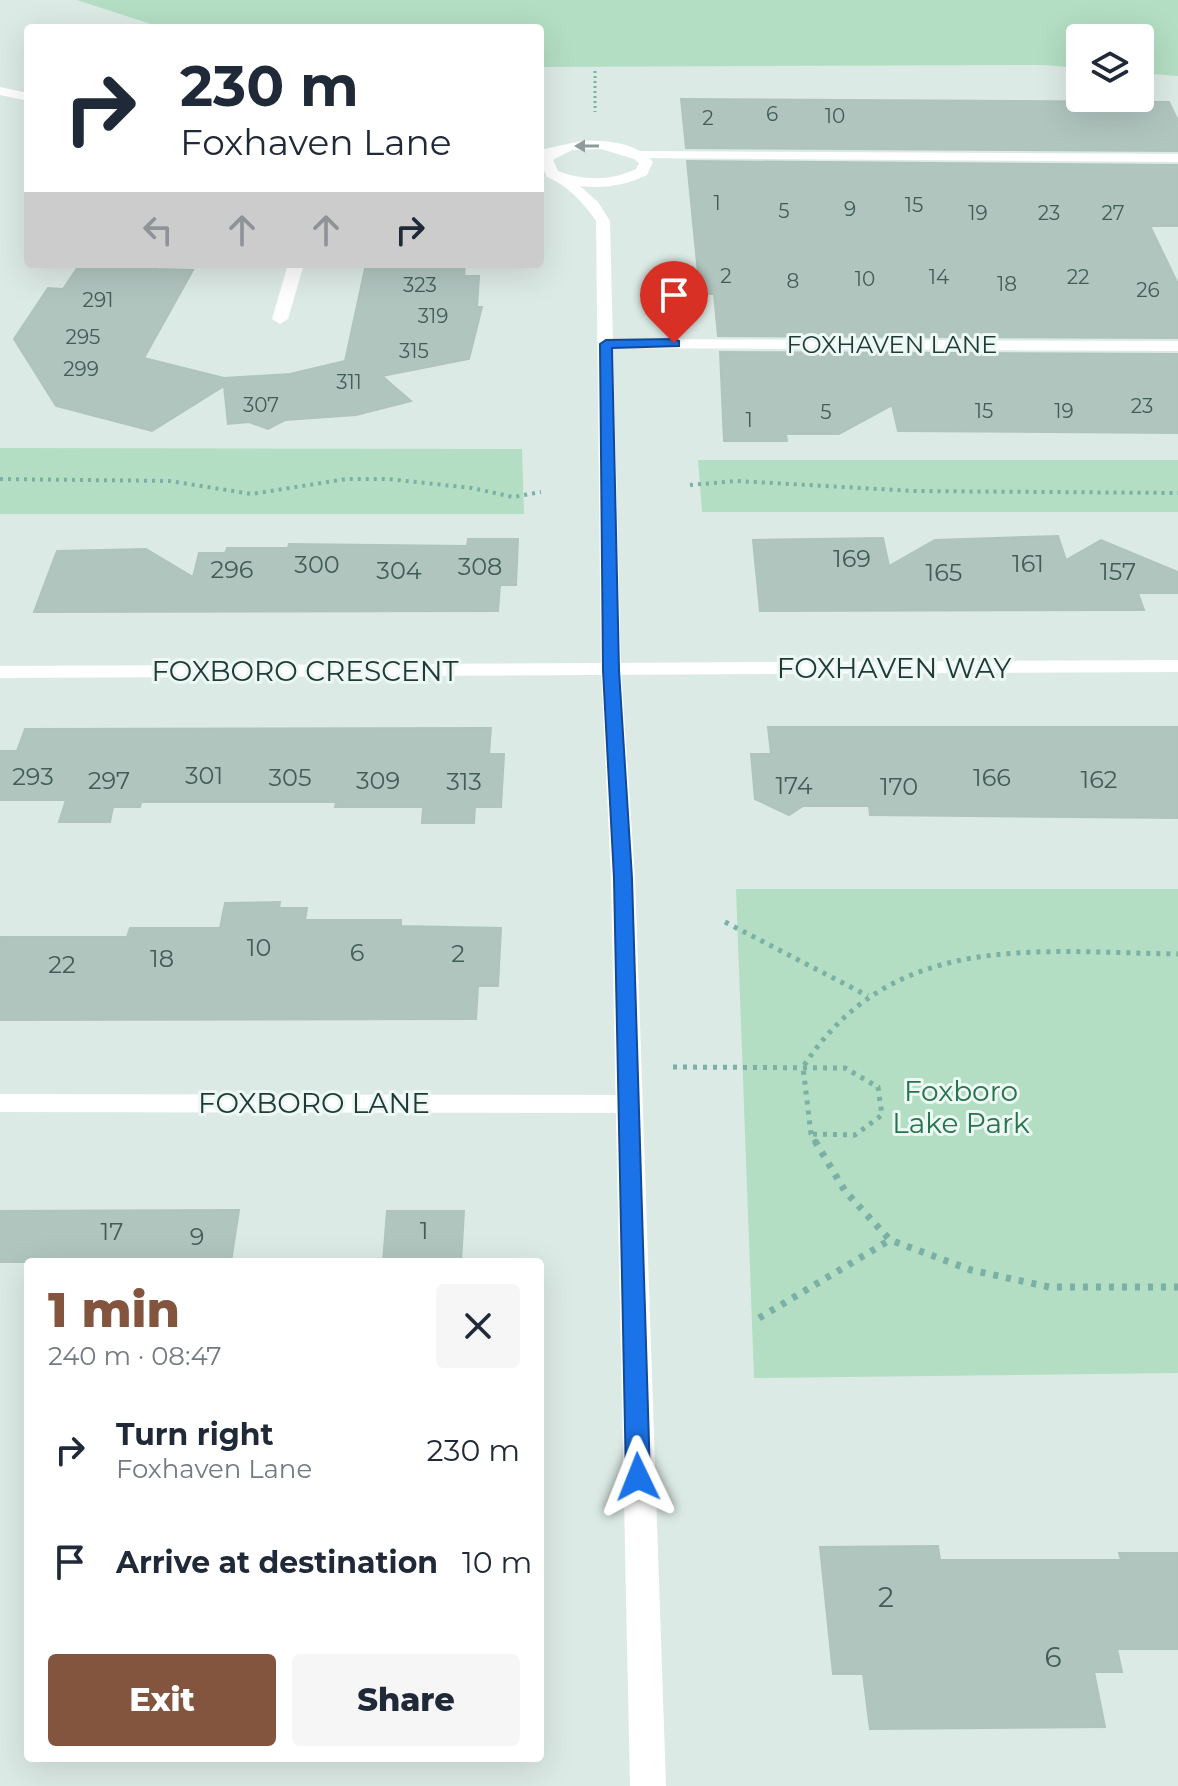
<!DOCTYPE html>
<html lang="en">
<head>
<meta charset="utf-8">
<style>
	body { margin:0; font-family:Montserrat,sans-serif; background:#f6f6f7; color:#1f2937; height:100vh; display:flex; flex-direction:column; font-size:30px; white-space:nowrap }
	* { box-sizing:border-box; margin:0 }
	p { font-size:26px; color:#747a83 }
	.icon { flex:none; width:44px; height:44px; fill:none; stroke:currentColor; stroke-width:2; stroke-linecap:round; stroke-linejoin:round }
	.map { position:relative; flex:1; overflow:hidden }
	.side { position:absolute; left:24px; top:1258px; width:520px; height:504px; display:flex; flex-direction:column; background:#fff; border-radius:8px; box-shadow:0 8px 32px #0002 }
	.side>* { flex:none }
	.hud { position:absolute; left:24px; top:24px; width:520px; height:244px; border-radius:8px; box-shadow:0 8px 32px #0002; background:#fff; color:#1f2937; overflow:hidden }
	.buttons { position:absolute; left:1066px; top:24px; display:grid; gap:16px }
	.buttons a { display:grid; place-items:center; width:88px; height:88px; border-radius:8px; background:#fff; box-shadow:0 8px 32px #0002; font-size:40px }
	.pin { position:absolute; display:grid; place-items:center; width:68px; height:68px; color:#fff; margin:-82px -34px; border-radius:50% 50% 50% 0; rotate:-45deg; box-shadow:0 0 8px #0007 }
	.pin .icon { rotate:45deg }
	.me { position:absolute; width:88px; margin:-44px; rotate:358deg; stroke-linejoin:round; filter:drop-shadow(0 0 6px #0008) }
	.turn { display:flex; align-items:center; gap:28px; height:168px; padding:0 24px; font-size:36px }
	.turn .icon { width:104px; height:104px; stroke-width:2.5 }
	.turn b { display:block; font-size:56px; line-height:68px }
	.lanes { display:flex; align-items:center; height:76px; padding:0 24px; background:#0003; justify-content:center; gap:40px; direction:ltr }
	.lanes .off { opacity:.35 }
	.round { display:grid; place-items:center; flex:none; width:84px; height:84px; border-radius:8px; background:#f6f6f7 }
	.overview { display:flex; align-items:center; justify-content:space-between; height:136px; padding:0 24px }
	h1 { font-size:48px; font-weight:800; line-height:60px; color:#83543e }
	.primary-button { display:flex; gap:16px; margin-top:auto; padding:16px 24px }
	.primary-button a { flex:1; height:92px; border-radius:8px; background:#83543e; color:#fff; font-size:32px; font-weight:800; line-height:92px; text-align:center }
	.primary-button a+a { background:#f6f6f7; color:#1f2937 }
	ul { padding:0; list-style:none }
	li { display:flex; align-items:center; gap:24px; height:112px; padding:0 24px }
	li div { flex:1 }
	li b { display:block; font-size:30px }
	li em { font-style:normal }
	.map>svg:first-child { display:block }
	.green { fill:#b3dec3 }
	.building { fill:#b1c5bf; stroke:#aec4bd; stroke-width:2 }
	.lines { fill:none; stroke-linecap:round; stroke-linejoin:round }
	.path-far3 { stroke:#7ab0a5; stroke-width:3; stroke-dasharray:2 3; stroke-linecap:butt }
	.path-far2 { stroke:#7ab0a5; stroke-width:4; stroke-dasharray:3 5; stroke-linecap:butt }
	.path-far1 { stroke:#7ab0a5; stroke-width:5; stroke-dasharray:4 6; stroke-linecap:butt }
	.path { stroke:#7ab0a5; stroke-width:7; stroke-dasharray:5 8; stroke-linecap:butt }
	.minor { fill:#fff; fill-rule:evenodd }
	.tertiary { fill:#fff; fill-rule:evenodd }
	.oneway { fill:#8e9c9a }
	.route { fill:#1a73e8; stroke:#114b97; stroke-width:2 }
	.labels { text-anchor:middle; dominant-baseline:central; stroke-width:6; stroke-linejoin:round; paint-order:stroke }
	.far-number-label { font-size:20px; fill:#425d58 }
	.far-street-label { font-size:24px; fill:#1d3a35; stroke:#edf7f3 }
	.number-label { font-size:24px; fill:#425d58 }
	.street-label { font-size:28px; fill:#1d3a35; stroke:#edf7f3 }
	.park-label { font-size:28px; fill:#25744c; stroke:#edf7f3 }
	.near-number-label { font-size:28px; fill:#425d58 }
</style>
</head>
<body>
<div class="map">
<svg width="1178" height="1786" viewBox="0 0 1178 1786">
	<rect width="100%" height="100%" fill="#dceae5"/>
	<g class="green">
		<path d="M77,0H1178V76L1140,73V38H1080V68L1044,65L540,67V28H163Z"/>
		<path d="M0,448L522,449L524,514H0Z"/>
		<path d="M698,460H1178V512H702Z"/>
		<path d="M736,889H1178V1373L754,1378Z"/>
	</g>
	<g class="building">
		<path d="M681,99L1169,102L1178,121V151L686,148Z"/>
		<path d="M687,161L1178,165V226H1150L1178,284V338L718,336L714,294H700Z"/>
		<path d="M80,264H158L156,269L193,270L144,358L224,378L290,374L345,361L366,264H465L464,276H479L477,307H482L469,359L382,376L411,401L356,415L285,420L268,429L249,422L228,424L224,386L152,431L56,406L14,339L48,288L63,289Z"/>
		<path d="M720,352L1178,354V433L898,431L892,405L839,434H786L787,441H724Z"/>
		<path d="M1058,536L1066,560L1101,540L1178,572V593H1138L1144,610L760,611L753,540L883,538L889,566L935,540Z"/>
		<path d="M468,539H518L516,585H500L498,611L34,612L57,551L146,549L193,577L199,553H225L227,548H288L289,544L467,546Z"/>
		<path d="M768,727H1178V818L870,815L869,806H803L789,815L755,799L751,754H771Z"/>
		<path d="M491,728L489,754H504L501,807H475L474,823H422L423,807H335L336,802H141L140,807H113L110,822H59L66,800H0V751H17L25,729Z"/>
		<path d="M280,902L279,908H307L305,920H401V926L501,928L498,986H478L476,1019L0,1020V937H127L130,928H220L225,903Z"/>
		<path d="M239,1210L231,1262H0V1211Z"/>
		<path d="M387,1211H464L461,1262H383Z"/>
		<path d="M938,1546L940,1560H1121L1119,1553H1178V1649H1117L1122,1672H1094L1105,1727L870,1729L863,1674H833L820,1547Z"/>
	</g>
	<g class="lines">
		<path class="path-far3" d="M595,71V112"/>
		<g class="path-far2">
			<path d="M0,479L169,481L252,494L346,479H388L472,488L513,497L541,492"/>
			<path d="M690,485L737,481L914,491L1178,493"/>
		</g>
		<g class="path-far1">
			<path d="M725,922L868,996"/>
			<path d="M673,1067L845,1068L878,1087L882,1115L855,1135L811,1134"/>
			<path d="M816,1143L811,1134L803,1067C892,930 1035,952 1178,954"/>
		</g>
		<g class="path">
			<path d="M815,1141L845,1191L890,1240L971,1270L1049,1287H1178"/>
			<path d="M759,1318L890,1240"/>
		</g>
		<g class="minor">
			<path d="M640,151L1178,154V162L635,158V152Z"/>
			<path d="M288,264H304L288,319L280,324L272,319Z"/>
			<path d="M606,339L1178,341V351L600,348V340Z"/>
			<path d="M1178,660V672L0,678V666Z"/>
			<path d="M0,1094L628,1095L637,1098L641,1104L637,1110L628,1113L0,1112Z"/>
		</g>
		<g class="tertiary">
			<path d="M0,87L28,93V101L0,95Z"/>
			<path d="M581,141C606,140 636,142 653,162L647,175C626,185 604,189 580,186L598,202L610,221L621,670L635,878L666,1786H630L611,878L601,670L596,221C584,203 567,185 547,177L540,162V150ZM601,149L634,159L639,163L636,169C611,181 584,181 558,171L553,160L572,150Z"/>
		</g>
	</g>
	<defs><path id="oneway-solid" d="M-6-.8H1V-3.2L6.5 0L1 3.2V.8H-6Z" transform="scale(2)"/></defs>
	<use class="oneway" href="#oneway-solid" transform="translate(587 146) rotate(-180)"/>
	<path class="route" d="M674,339L679,341V346L612,348L619,670L632,878L650,1477L647,1483L638,1486L630,1483L626,1477L614,878L603,670L600,344L606,340Z"/>
	<g class="labels">
		<g class="far-number-label">
			<text x="772" y="114">6</text>
			<text x="835" y="116">10</text>
			<text x="708" y="118">2</text>
			<text x="717" y="203">1</text>
			<text x="914" y="205">15</text>
			<text x="850" y="209">9</text>
			<text x="784" y="211">5</text>
			<text x="978" y="213">19</text>
			<text x="1049" y="213">23</text>
			<text x="1113" y="213">27</text>
			<text x="726" y="276">2</text>
			<text x="939" y="277">14</text>
			<text x="1078" y="277">22</text>
			<text x="865" y="279">10</text>
			<text x="793" y="281">8</text>
			<text x="1007" y="284">18</text>
			<text x="420" y="285">323</text>
			<text x="1148" y="290">26</text>
			<text x="98" y="300">291</text>
			<text x="433" y="316">319</text>
			<text x="83" y="337">295</text>
			<text x="414" y="351">315</text>
			<text x="81" y="369">299</text>
			<text x="349" y="382">311</text>
			<text x="261" y="405">307</text>
			<text x="1142" y="406">23</text>
			<text x="984" y="411">15</text>
			<text x="1064" y="411">19</text>
			<text x="826" y="412">5</text>
			<text x="749" y="420">1</text>
		</g>
		<g class="far-street-label">
			<text x="892" y="344">FOXHAVEN LANE</text>
		</g>
		<g class="number-label">
			<text x="852" y="558">169</text>
			<text x="1028" y="563">161</text>
			<text x="317" y="564">300</text>
			<text x="480" y="566">308</text>
			<text x="232" y="569">296</text>
			<text x="399" y="570">304</text>
			<text x="1118" y="571">157</text>
			<text x="944" y="572">165</text>
			<text x="204" y="775">301</text>
			<text x="33" y="776">293</text>
			<text x="290" y="777">305</text>
			<text x="992" y="777">166</text>
			<text x="1099" y="779">162</text>
			<text x="109" y="780">297</text>
			<text x="378" y="780">309</text>
			<text x="464" y="781">313</text>
			<text x="794" y="785">174</text>
			<text x="899" y="786">170</text>
			<text x="259" y="947">10</text>
			<text x="357" y="952">6</text>
			<text x="458" y="953">2</text>
			<text x="162" y="958">18</text>
			<text x="62" y="964">22</text>
			<text x="424" y="1230">1</text>
			<text x="112" y="1231">17</text>
			<text x="197" y="1236">9</text>
		</g>
		<g class="street-label">
			<text x="894" y="668">FOXHAVEN WAY</text>
			<text x="305" y="671">FOXBORO CRESCENT</text>
			<text x="314" y="1103">FOXBORO LANE</text>
		</g>
		<g class="park-label">
			<text x="961" y="1091">Foxboro<tspan x="961" dy="32">Lake Park</tspan></text>
		</g>
		<g class="near-number-label">
			<text x="886" y="1597">2</text>
			<text x="1053" y="1657">6</text>
		</g>
	</g>
</svg>
<div class="buttons">
<a><svg class="icon" aria-label="layers" viewBox="0 0 24 24"><path d="M12 4l9 5-9 5-9-5zM3 14l9 5 9-5"/></svg></a>
</div>
<div class="pin" style="left:674px;top:343px;background:#d93025"><svg class="icon" aria-label="arrive" viewBox="0 0 24 24"><path d="M6 21V4h12l-3 4 3 4H6"/></svg></div>
<svg class="me" style="left:638px;top:1477px" viewBox="-20 -20 40 40"><path d="M0-17L14 15 0 8-14 15z" fill="#1a73e8" stroke="#fff" stroke-width="4"/></svg>
<div class="hud">
<div class="turn"><svg class="icon" aria-label="right" viewBox="0 0 24 24"><path d="M7 20v-9h11M14 6l5 5-5 5"/></svg><div><b>230 m</b>Foxhaven Lane</div></div>
<div class="lanes"><svg class="icon off" aria-label="left" viewBox="0 0 24 24"><path d="M17 20v-9H6M10 6l-5 5 5 5"/></svg><svg class="icon off" aria-label="ahead" viewBox="0 0 24 24"><path d="M12 20V5M6 11l6-6 6 6"/></svg><svg class="icon off" aria-label="ahead" viewBox="0 0 24 24"><path d="M12 20V5M6 11l6-6 6 6"/></svg><svg class="icon" aria-label="right" viewBox="0 0 24 24"><path d="M7 20v-9h11M14 6l5 5-5 5"/></svg></div>
</div>
<section class="side">
<div class="overview"><div><h1>1 min</h1><p>240 m · 08:47</p></div><a class="round"><svg class="icon" aria-label="close" viewBox="0 0 24 24"><path d="M6 6l12 12M18 6L6 18"/></svg></a></div>
<ul>
<li><svg class="icon" aria-label="right" viewBox="0 0 24 24"><path d="M7 20v-9h11M14 6l5 5-5 5"/></svg><div><b>Turn right</b><p>Foxhaven Lane</p></div><em>230 m</em></li>
<li><svg class="icon" aria-label="arrive" viewBox="0 0 24 24"><path d="M6 21V4h12l-3 4 3 4H6"/></svg><div><b>Arrive at destination</b></div><em>10 m</em></li>
</ul>
<div class="primary-button"><a>Exit</a><a>Share</a></div>
</section>
</div>
</body>
</html>
